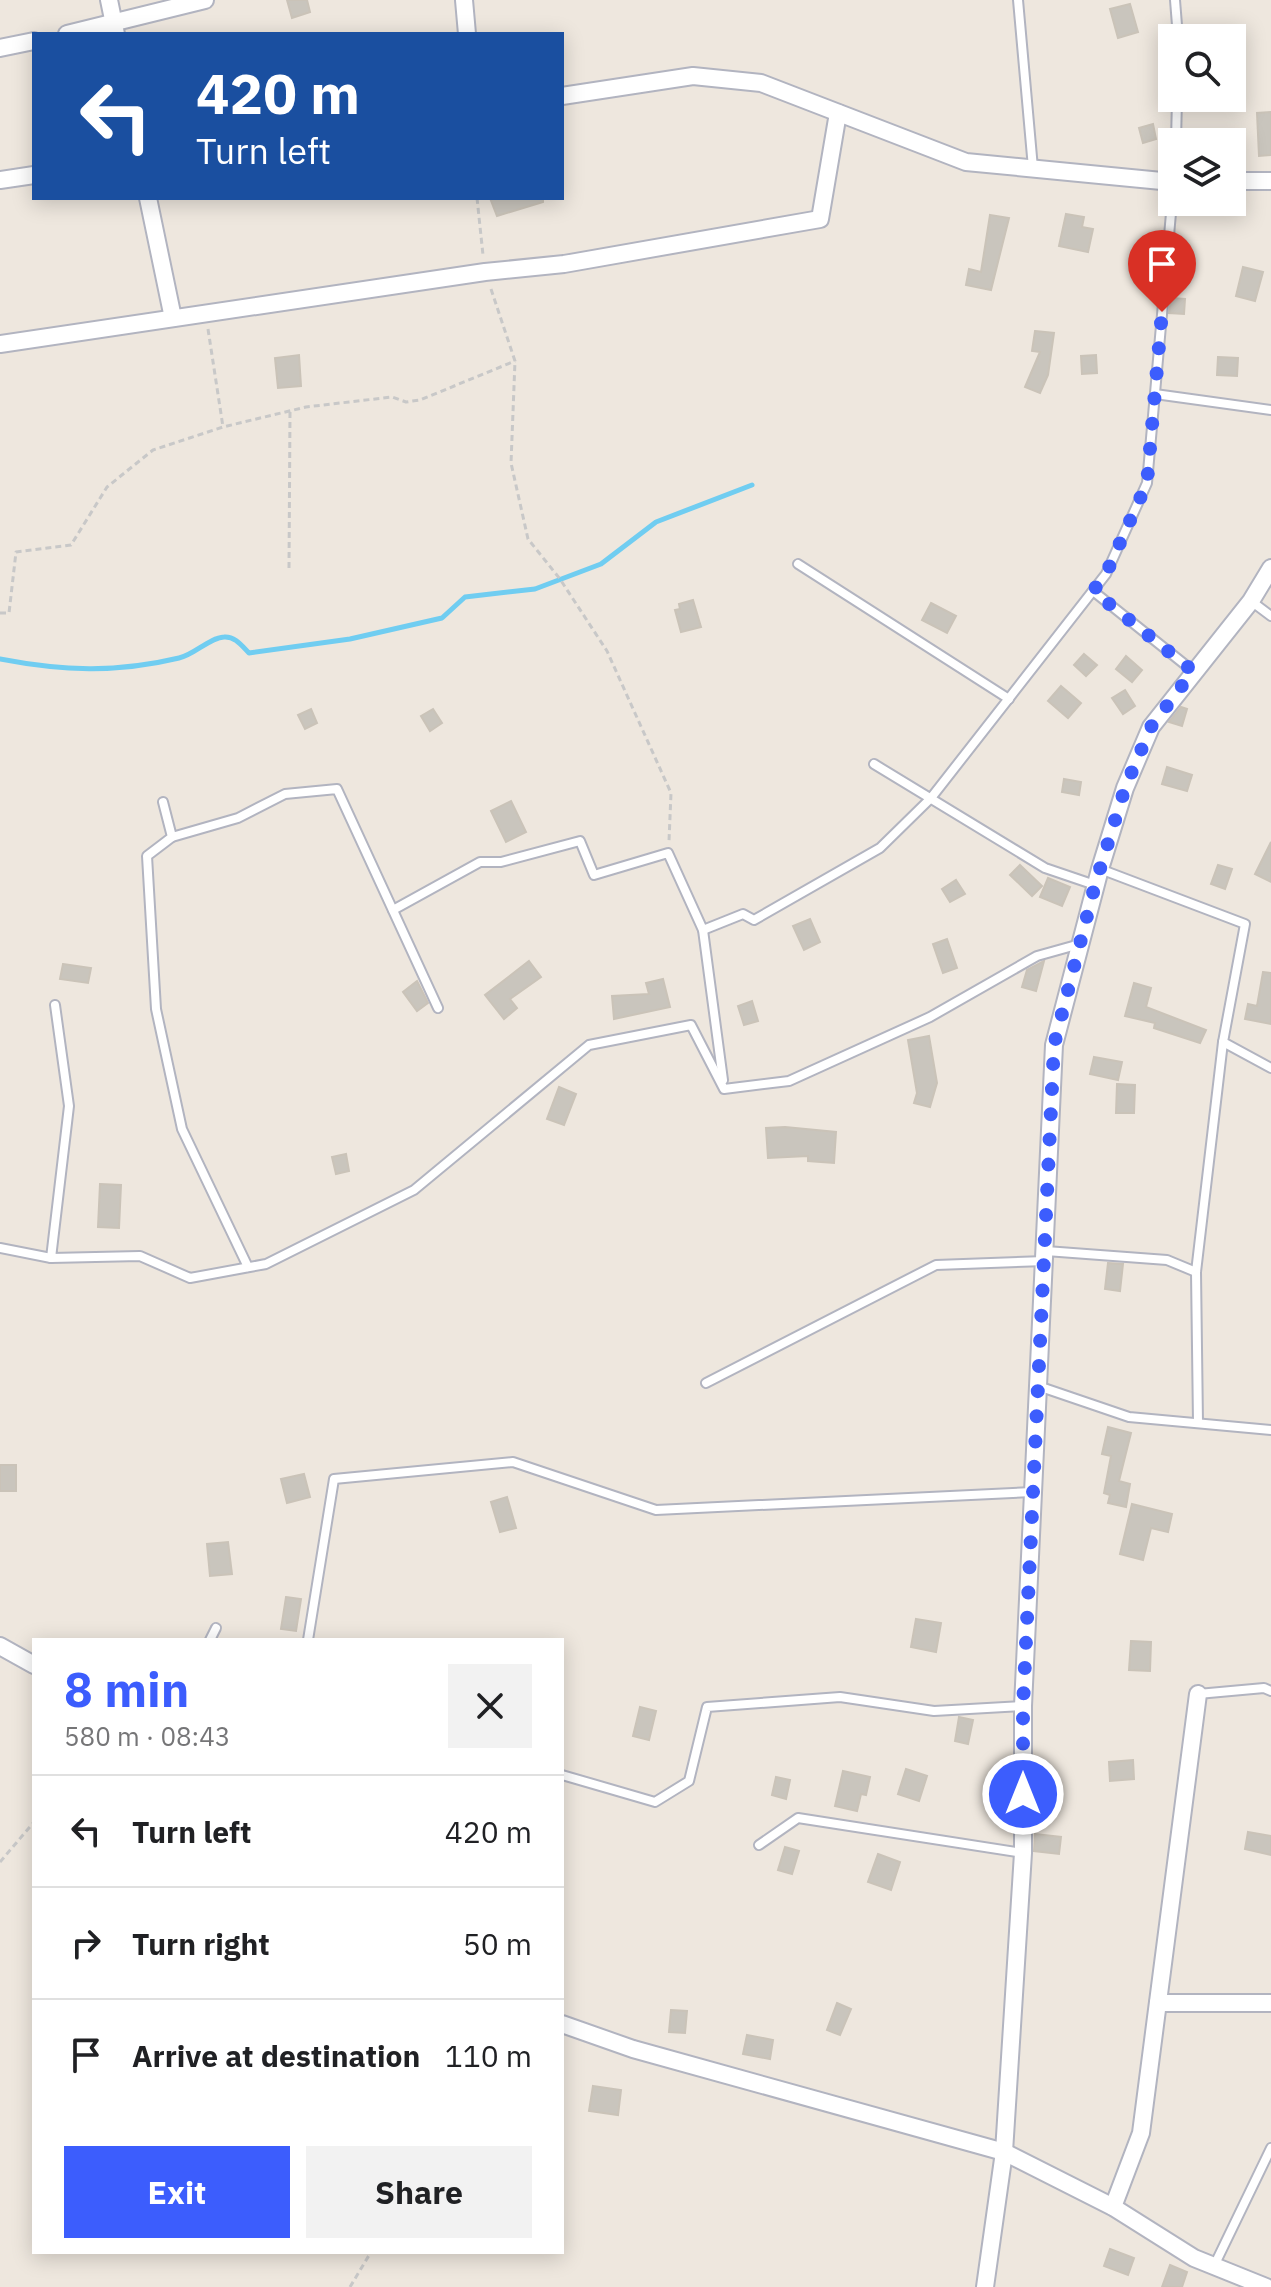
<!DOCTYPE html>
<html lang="en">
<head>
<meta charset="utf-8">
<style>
	body { margin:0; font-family:"IBM Plex Sans",sans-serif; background:#f2f2f2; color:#202124; height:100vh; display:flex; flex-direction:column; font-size:30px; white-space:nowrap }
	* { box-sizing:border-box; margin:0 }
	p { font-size:26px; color:#757577 }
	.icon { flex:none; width:44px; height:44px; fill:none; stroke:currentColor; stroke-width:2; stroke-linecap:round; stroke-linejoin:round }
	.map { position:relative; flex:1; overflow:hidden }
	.sheet { position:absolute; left:32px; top:1638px; width:532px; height:616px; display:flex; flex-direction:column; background:#fff; border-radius:0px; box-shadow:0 4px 20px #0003 }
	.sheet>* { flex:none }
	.top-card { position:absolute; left:32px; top:32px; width:532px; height:168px; border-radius:0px; box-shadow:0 4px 20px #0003; background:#1a4fa0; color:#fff; overflow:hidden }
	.buttons { position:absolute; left:1158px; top:24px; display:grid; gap:16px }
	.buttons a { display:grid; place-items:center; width:88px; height:88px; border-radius:0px; background:#fff; box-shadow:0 4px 20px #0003; font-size:40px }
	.pin { position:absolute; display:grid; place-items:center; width:68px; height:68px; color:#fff; margin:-82px -34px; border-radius:50% 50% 50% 0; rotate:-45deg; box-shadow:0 0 8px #0007 }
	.pin .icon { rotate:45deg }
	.me { position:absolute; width:88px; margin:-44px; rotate:0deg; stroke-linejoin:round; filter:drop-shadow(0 0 6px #0008) }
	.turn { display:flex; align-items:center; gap:28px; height:168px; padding:0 32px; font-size:36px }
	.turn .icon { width:104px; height:104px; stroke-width:2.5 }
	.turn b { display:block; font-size:56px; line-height:68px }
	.round { display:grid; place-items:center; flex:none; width:84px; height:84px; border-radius:0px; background:#f2f2f2 }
	.summary { display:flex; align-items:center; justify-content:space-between; height:136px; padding:0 32px }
	h1 { font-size:48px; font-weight:800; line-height:60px; color:#3c5dfd }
	.button { display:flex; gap:16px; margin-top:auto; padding:16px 32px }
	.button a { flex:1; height:92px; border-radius:0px; background:#3c5dfd; color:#fff; font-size:32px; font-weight:800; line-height:92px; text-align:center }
	.button a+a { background:#f2f2f2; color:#202124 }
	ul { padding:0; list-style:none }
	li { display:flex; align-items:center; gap:24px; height:112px; padding:0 32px; border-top:2px solid #e0e0e0 }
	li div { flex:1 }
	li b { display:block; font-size:30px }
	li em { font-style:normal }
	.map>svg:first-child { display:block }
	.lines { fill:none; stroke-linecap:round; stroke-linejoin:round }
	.stream { stroke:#70cdf1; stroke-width:5 }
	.building { fill:#c9c5bd; stroke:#cac3b8; stroke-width:2 }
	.service-casing { stroke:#b2b4c0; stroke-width:12 }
	.minor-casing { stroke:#b2b4c0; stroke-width:20 }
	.path { stroke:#c8c8c8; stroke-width:3; stroke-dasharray:6 4; stroke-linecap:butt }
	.service { stroke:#fff; stroke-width:8 }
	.minor { stroke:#fff; stroke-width:16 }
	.route { stroke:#3c5dfd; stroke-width:14; stroke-dasharray:0 25.2 }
</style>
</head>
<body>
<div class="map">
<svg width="1271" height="2287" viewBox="0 0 1271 2287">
	<rect width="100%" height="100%" fill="#eee7de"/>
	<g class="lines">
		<path class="stream" d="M0,659C62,671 117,673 179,658C194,655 209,638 224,637C235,636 242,646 249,653L350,639L442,618L465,597L535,589L601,564L656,522L752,485"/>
	</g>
	<g class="building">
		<path d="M287,0H307L310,12L292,18Z"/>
		<path d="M1130,4L1138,32L1118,38L1110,9Z"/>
		<path d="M1271,112V155L1259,156L1257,113Z"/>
		<path d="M1153,124L1156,139L1143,143L1139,128Z"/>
		<path d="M490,198H543V202L497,216Z"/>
		<path d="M1066,214L1084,217L1082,227L1093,229L1088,252L1059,246Z"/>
		<path d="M990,215L1009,218L991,290L966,285L969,269L981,272Z"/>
		<path d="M1243,267L1263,272L1255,301L1236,296Z"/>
		<path d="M1171,298L1185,299L1184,314L1169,313Z"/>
		<path d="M1035,331L1054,333L1048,375L1040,393L1025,387L1040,352L1032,351Z"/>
		<path d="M299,355L301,386L278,388L275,358Z"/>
		<path d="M1096,355L1097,373L1082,374L1081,356Z"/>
		<path d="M1218,357L1238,358L1237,376L1217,375Z"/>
		<path d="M693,600L701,627L681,632L675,610L680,609L679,604Z"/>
		<path d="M931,603L956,616L947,633L922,620Z"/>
		<path d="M1084,654L1097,665L1086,676L1074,665Z"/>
		<path d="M1126,656L1142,670L1132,682L1116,669Z"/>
		<path d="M1061,686L1081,703L1068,718L1048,701Z"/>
		<path d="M1125,690L1135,706L1123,714L1112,698Z"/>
		<path d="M1181,707L1187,709L1182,726L1169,722Z"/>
		<path d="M311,709L317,723L305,729L298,715Z"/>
		<path d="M433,709L442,723L430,731L421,716Z"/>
		<path d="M1167,767L1192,775L1187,791L1162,784Z"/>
		<path d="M1064,779L1081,782L1079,795L1062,792Z"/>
		<path d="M511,801L526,832L506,842L491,811Z"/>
		<path d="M1271,842V882L1255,874Z"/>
		<path d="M1020,865L1042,886L1032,896L1010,875Z"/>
		<path d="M1218,865L1232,869L1225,889L1211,884Z"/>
		<path d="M1048,878L1070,887L1062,906L1040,897Z"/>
		<path d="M956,880L965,894L950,902L942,889Z"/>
		<path d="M810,919L820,942L804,950L793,926Z"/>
		<path d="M947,939L957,968L943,973L933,944Z"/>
		<path d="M529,961L541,977L510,999L517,1008L504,1019L485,995Z"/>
		<path d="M1044,961L1036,991L1022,987L1027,970Z"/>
		<path d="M63,964L91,968L88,983L60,979Z"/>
		<path d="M1263,972L1271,973V1024L1245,1019L1248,1004L1257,1006Z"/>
		<path d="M663,979L670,1007L614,1019L612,996L649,994L646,983Z"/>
		<path d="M417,981L428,1003L417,1011L403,992Z"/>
		<path d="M1134,983L1151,988L1146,1007L1206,1030L1200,1043L1154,1028L1155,1023L1125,1016Z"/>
		<path d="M752,1001L758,1021L744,1025L738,1006Z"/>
		<path d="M929,1036L937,1083L930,1107L914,1103L917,1093L908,1040Z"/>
		<path d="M1094,1057L1122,1062L1118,1080L1090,1074Z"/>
		<path d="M1117,1084L1135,1085L1134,1113H1116Z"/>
		<path d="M559,1087L576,1094L564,1125L547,1119Z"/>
		<path d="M785,1127L836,1132L834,1163L808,1161V1156L768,1158L766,1128Z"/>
		<path d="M346,1154L349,1171L336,1174L332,1157Z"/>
		<path d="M100,1184L121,1185L119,1228L98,1227Z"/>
		<path d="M1108,1263L1123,1264L1120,1291L1105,1289Z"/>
		<path d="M1108,1427L1131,1433L1119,1481L1130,1484L1126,1507L1108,1503L1110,1495L1104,1493L1111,1456L1102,1454Z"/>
		<rect x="0" y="1465" width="16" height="26"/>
		<path d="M304,1474L310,1497L287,1503L281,1479Z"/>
		<path d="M507,1497L516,1528L500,1532L491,1502Z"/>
		<path d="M1132,1504L1172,1514L1168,1532L1151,1528L1143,1560L1120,1554Z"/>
		<path d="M228,1542L232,1574L210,1576L207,1544Z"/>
		<path d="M286,1597L301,1599L296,1631L281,1629Z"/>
		<path d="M916,1619L941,1623L936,1652L911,1647Z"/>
		<path d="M1131,1641L1151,1642L1150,1671L1129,1670Z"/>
		<path d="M640,1707L656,1711L649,1740L633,1736Z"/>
		<path d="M959,1717L973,1720L968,1744L955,1741Z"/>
		<path d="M1133,1760L1134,1779L1110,1781L1109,1762Z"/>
		<path d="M906,1769L927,1776L919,1801L898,1794Z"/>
		<path d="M843,1771L870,1777L866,1795L861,1794L857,1811L835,1806Z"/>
		<path d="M776,1777L790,1780L786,1799L772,1795Z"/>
		<path d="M1248,1832L1271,1836V1855L1245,1849Z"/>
		<path d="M1035,1834L1061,1837L1059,1854L1034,1851Z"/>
		<path d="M785,1847L799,1851L792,1874L778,1870Z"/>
		<path d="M878,1854L900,1862L891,1890L868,1882Z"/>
		<path d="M837,2003L851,2009L840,2035L827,2030Z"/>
		<path d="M671,2010L687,2011L685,2033L669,2032Z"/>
		<path d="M747,2035L773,2040L770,2059L743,2054Z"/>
		<path d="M593,2086L621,2090L618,2115L589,2111Z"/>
		<path d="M1110,2249L1134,2258L1128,2275L1104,2266Z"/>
		<path d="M1170,2265L1187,2272L1182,2287H1162Z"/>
	</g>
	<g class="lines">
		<g class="service-casing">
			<g id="service">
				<path d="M1018,0L1033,168"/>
				<path d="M1175,0L1178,38"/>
				<path d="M1176,142L1177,98"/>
				<path d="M1155,394L1271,410"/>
				<path d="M798,564L1009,699"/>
				<path d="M1093,591L1193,671"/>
				<path d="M1251,601L1271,616"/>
				<path d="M874,764L1045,868L1095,885"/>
				<path d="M163,802L172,837L147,856L156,1009L182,1129L248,1267"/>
				<path d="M172,837L238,818L285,794L337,789L438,1008"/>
				<path d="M1100,869L1245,924L1223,1042L1271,1068"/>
				<path d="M393,910L480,862H501L580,841L594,875L668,853L703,930L723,1080"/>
				<path d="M703,930L743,914L754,920L880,848L931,798L1106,574L1147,483L1172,202"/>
				<path d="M55,1005L69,1106L51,1258L140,1256L190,1278L266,1264L414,1190L589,1045L691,1025L724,1089L789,1081L930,1017L1037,956L1080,944"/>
				<path d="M0,1248L51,1258"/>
				<path d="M1046,1251L1167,1260L1196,1272"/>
				<path d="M706,1383L936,1265L1045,1261"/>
				<path d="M1038,1386L1129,1417L1271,1430"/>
				<path d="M1198,1423L1196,1272L1223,1042"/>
				<path d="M210,1640L216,1628"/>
				<path d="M308,1640L334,1479L513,1462L656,1510L1032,1492"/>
				<path d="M1198,1694L1264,1688L1271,1691"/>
				<path d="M562,1775L655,1802L689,1781L707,1707L840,1697L934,1711L1023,1706"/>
				<path d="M759,1845L798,1818L1023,1853"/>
				<path d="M1214,2266L1271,2148"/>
			</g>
		</g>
		<g class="minor-casing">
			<g id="minor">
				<path d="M109,0L116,34"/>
				<path d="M464,0L467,34"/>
				<path d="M67,34L205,0"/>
				<path d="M0,48L34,41"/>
				<path d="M562,96L693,76L761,83L966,162L1172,182"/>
				<path d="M0,180L34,175"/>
				<path d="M1232,181H1271"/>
				<path d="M148,198L173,318"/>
				<path d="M0,344L485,272L564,264L820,219L838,113"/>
				<path d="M0,1646L34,1665"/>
				<path d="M1158,2003H1271"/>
				<path d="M562,2024L633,2049L1004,2152L1113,2207L1194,2258L1266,2287"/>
				<path d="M1113,2207L1141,2133L1198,1694"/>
				<path d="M985,2287L1004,2152L1023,1853V1706L1054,1045L1100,869L1125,788L1151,727L1251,601L1271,568"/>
			</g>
		</g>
		<g class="path">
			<path d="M477,198L483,255"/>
			<path d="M491,289L515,361L511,463L528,539L560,579L607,651L671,793L669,841"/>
			<path d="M208,329L223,427"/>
			<path d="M289,568L290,411"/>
			<path d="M0,613H9L16,552L71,545L107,487L153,450L223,427L306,407L392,397L406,402L420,400L515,361"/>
			<path d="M0,1862L34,1822"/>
			<path d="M350,2287L371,2252"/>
		</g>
		<use href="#service" class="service"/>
		<use href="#minor" class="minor"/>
	</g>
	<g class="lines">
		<path class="route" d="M1023,1794V1706L1054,1045L1095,885L1125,788L1151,727L1193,671L1093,591L1106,574L1147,483L1162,312"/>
	</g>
</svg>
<div class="buttons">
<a><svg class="icon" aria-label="search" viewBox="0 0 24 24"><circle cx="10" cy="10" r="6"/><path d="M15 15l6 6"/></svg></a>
<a><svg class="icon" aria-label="layers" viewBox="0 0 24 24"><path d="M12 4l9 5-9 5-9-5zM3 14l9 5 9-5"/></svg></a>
</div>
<div class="pin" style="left:1162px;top:312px;background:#d93025"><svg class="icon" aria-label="arrive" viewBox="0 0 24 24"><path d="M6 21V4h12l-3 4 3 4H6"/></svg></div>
<svg class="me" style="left:1023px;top:1794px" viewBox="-20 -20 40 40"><circle r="17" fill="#3c5dfd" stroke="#fff" stroke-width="3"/><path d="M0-11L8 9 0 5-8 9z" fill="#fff"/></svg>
<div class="top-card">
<div class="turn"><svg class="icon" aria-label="left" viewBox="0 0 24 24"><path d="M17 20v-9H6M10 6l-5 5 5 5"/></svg><div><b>420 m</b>Turn left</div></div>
</div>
<section class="sheet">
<div class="summary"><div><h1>8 min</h1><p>580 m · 08:43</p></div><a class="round"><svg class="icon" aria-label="close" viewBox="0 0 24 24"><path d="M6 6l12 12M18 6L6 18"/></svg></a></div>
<ul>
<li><svg class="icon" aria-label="left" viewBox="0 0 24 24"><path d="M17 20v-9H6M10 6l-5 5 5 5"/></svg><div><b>Turn left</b></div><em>420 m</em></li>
<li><svg class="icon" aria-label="right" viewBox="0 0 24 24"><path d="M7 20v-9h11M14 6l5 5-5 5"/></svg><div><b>Turn right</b></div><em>50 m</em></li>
<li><svg class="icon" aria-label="arrive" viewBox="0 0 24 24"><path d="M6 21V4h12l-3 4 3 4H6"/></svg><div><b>Arrive at destination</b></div><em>110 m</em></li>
</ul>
<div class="button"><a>Exit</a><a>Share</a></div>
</section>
</div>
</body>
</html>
